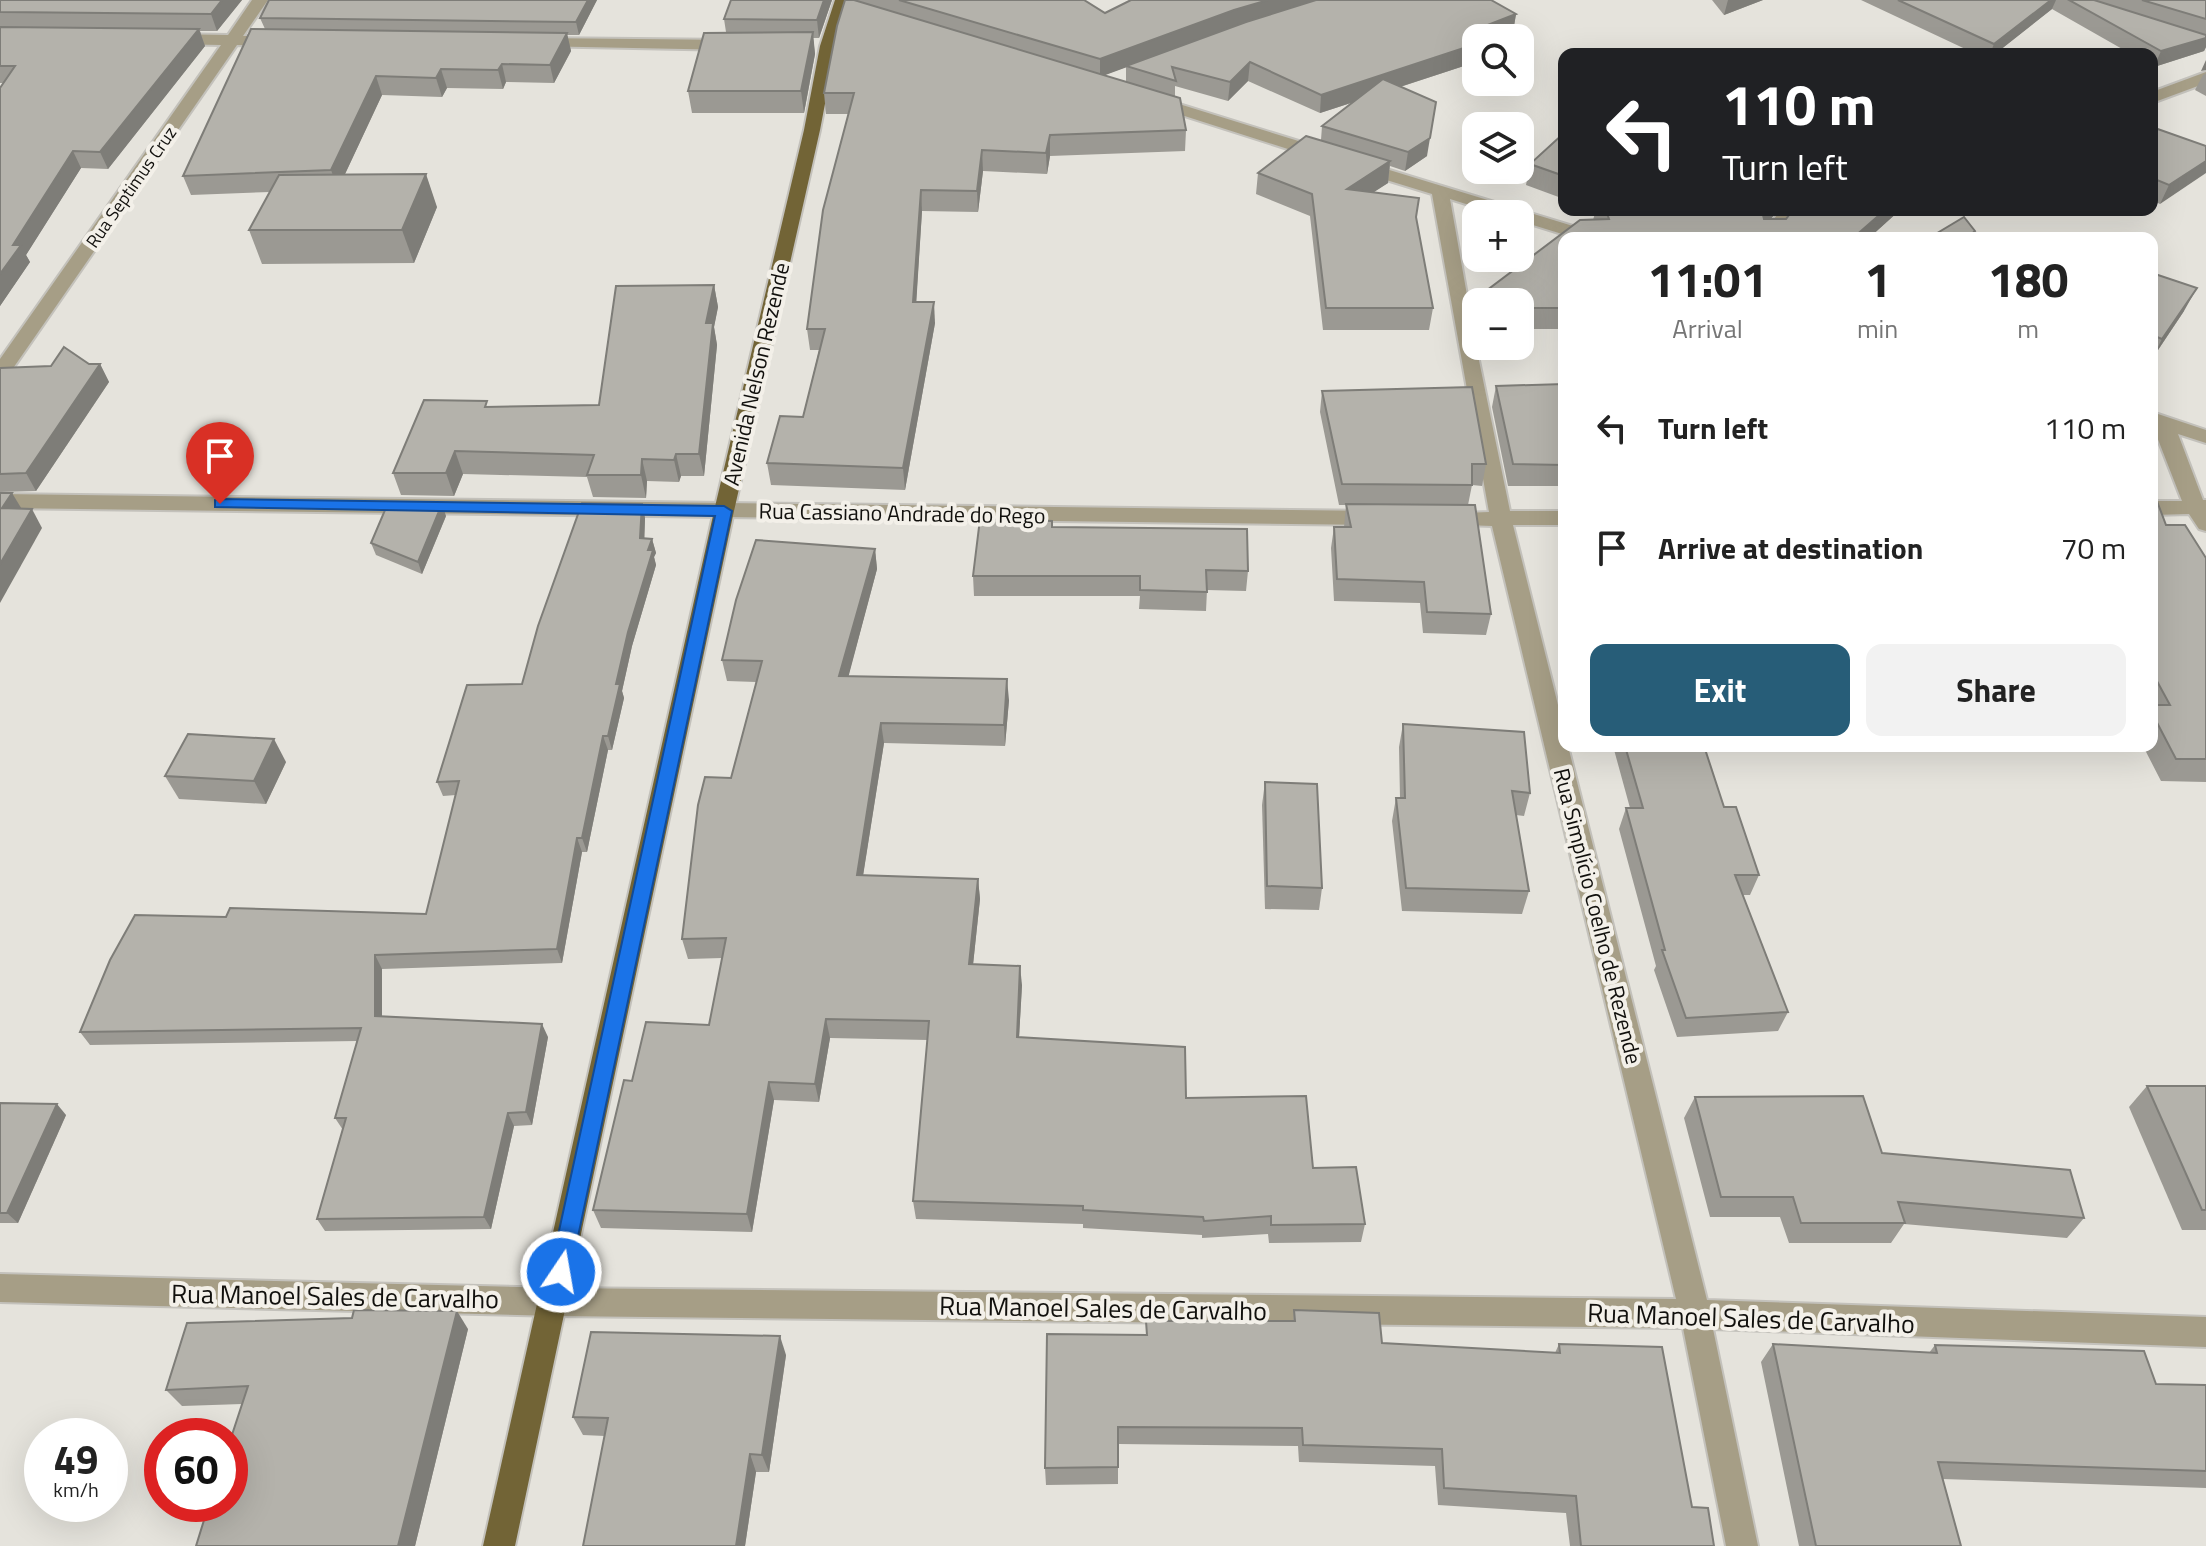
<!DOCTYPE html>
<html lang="en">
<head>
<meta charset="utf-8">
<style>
	body { margin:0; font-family:"Titillium Web",sans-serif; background:#f2f2f2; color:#222; height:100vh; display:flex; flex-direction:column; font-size:30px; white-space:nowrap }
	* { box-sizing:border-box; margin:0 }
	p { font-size:26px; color:#767676 }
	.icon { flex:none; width:44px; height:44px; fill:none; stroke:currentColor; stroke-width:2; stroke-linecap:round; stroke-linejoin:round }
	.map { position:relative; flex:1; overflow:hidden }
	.drawer { position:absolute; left:1558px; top:232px; width:600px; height:520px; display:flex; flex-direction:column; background:#fff; border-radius:16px; box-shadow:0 8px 32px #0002 }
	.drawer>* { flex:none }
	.guide { position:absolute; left:1558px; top:48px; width:600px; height:168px; border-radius:16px; box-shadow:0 8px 32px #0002; background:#202124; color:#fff; overflow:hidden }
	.tools { position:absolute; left:1462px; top:24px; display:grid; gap:16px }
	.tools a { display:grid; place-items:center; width:72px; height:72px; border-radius:16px; background:#fff; box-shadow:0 8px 32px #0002; font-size:40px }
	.speed { position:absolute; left:24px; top:1418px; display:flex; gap:16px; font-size:40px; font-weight:700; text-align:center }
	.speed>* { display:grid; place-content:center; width:104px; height:104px; border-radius:50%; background:#fff; box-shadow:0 8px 32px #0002; line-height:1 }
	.speed small { font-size:20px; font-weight:400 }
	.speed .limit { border:12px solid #d22; background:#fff; color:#111 }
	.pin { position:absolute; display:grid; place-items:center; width:68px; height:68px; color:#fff; margin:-82px -34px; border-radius:50% 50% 50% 0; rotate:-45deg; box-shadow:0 0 8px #0007 }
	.pin .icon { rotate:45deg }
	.me { position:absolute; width:88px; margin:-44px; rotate:12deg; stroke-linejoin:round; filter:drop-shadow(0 0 6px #0008) }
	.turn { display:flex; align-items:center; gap:28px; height:168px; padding:0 32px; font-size:36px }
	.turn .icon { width:104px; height:104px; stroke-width:2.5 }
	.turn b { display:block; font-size:56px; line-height:68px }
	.eta { display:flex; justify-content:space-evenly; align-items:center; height:136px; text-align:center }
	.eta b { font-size:48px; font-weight:700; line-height:56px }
	.cta { display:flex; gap:16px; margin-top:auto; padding:16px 32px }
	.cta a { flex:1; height:92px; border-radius:16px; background:#275d78; color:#fff; font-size:32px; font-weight:700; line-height:92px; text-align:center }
	.cta a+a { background:#f2f2f2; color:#222 }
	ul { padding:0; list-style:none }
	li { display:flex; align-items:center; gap:24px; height:120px; padding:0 32px }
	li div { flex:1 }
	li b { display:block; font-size:30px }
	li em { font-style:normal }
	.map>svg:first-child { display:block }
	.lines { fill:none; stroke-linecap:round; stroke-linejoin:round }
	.minor-casing { stroke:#c3c1bb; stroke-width:4 }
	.major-casing { stroke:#c3c1bb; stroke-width:4 }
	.minor { fill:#a69e86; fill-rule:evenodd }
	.major { fill:#726436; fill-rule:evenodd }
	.wall { fill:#9b9993; fill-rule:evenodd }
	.shaded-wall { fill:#7e7d78 }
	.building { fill:#b4b2ab; stroke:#7e7d78; stroke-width:2 }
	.route { fill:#1a73e8; stroke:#114b97; stroke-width:2 }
	.labels { text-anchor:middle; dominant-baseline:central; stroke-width:8; stroke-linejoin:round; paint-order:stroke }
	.far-street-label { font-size:18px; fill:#11100d; stroke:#f3f0e9 }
	.street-label { font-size:22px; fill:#11100d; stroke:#f3f0e9 }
	.near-street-label { font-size:26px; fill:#11100d; stroke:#f3f0e9 }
</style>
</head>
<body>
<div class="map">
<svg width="2206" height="1546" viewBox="0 0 2206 1546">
	<rect width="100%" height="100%" fill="#e5e3dc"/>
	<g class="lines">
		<g class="minor-casing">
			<g id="minor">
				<path d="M252,0H268L243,36H278L286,41L278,46L237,45L7,377L0,379V359L221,45L170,44L162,39L170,34L228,35Z"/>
				<path d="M538,38L734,40L742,45L734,50L533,46V40Z"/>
				<path d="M2206,72V83L2152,103V92Z"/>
				<path d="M1150,95L1331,151L1333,155L1325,160L1319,159L1144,103V97Z"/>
				<path d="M1360,161L1599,234L1602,238H1575L1520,221V214H1498L1450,199L1476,346L1510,511H1564V525H1513L1564,729V746H1568L1707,1300L2206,1317V1347L1713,1329L1758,1546H1726L1683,1328L555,1316L0,1302V1274L555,1288L1676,1299L1492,526L1439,524L1435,519L1439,514L1489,512L1432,194L1354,170L1352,166Z"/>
				<path d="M1781,210H1799L1777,238H1759Z"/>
				<path d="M2152,412L2206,430V443L2178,434L2203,500H2206V531L2199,529L2189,514L2152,515V501H2182L2152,424Z"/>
				<path d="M0,494L1378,511L1385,513L1389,518L1385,523L1378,525L0,508Z"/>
			</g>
		</g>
		<g class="major-casing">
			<path id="major" d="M835,0H851L836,46L820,130L734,511L515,1546H483L714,511L804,130L820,46Z"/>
		</g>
		<use href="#minor" class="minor"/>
		<use href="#major" class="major"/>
	</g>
	<g class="wall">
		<path d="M0,0H242L217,31H200L205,46L108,169L81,168L26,255L30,262L0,306L4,83H0Z"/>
		<path d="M597,0L579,35H567L571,51L554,83L506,82L503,89L447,88L442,97L382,95L345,174L437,207L414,263L262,264L249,230L270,192L191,195L183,176L265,29L260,18Z"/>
		<path d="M731,0H832L819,38H813L815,54L804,113H692L688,91L726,32L724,19Z"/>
		<path d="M845,0H1084L1105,13L1516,14L1513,32L1497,38H1476V62L1400,87L1427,156L1405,171L1390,166L1388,183L1373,192L1416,218L1433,308L1429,330H1323L1310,216L1256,194L1258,173L1321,140L1322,126L1354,102L1320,113L1248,81L1228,101L1175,86V97L1186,130L1185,151L1050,156L1047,174L983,171L978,212L922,211L916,302L935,323L905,490L771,485L767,463L803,417L819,350H810L807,329L848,114H826L824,93ZM1126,67V82L1104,75Z"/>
		<path d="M1712,0H1763L1724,15Z"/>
		<path d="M1861,0H2206V47L2204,51L2154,67L2152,66V54H2131L2052,9L1995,54H1976Z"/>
		<path d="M2206,73V96L2195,90L2203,75Z"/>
		<path d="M2152,127L2206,146L2160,204L2152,200Z"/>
		<path d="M1564,133V199L1526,185L1530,164Z"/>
		<path d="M1596,210H1778L1771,219H1786L1793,210H1900L1869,238H1564V486H1508L1492,407L1496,386L1562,384L1561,329H1520V302H1477L1478,297L1580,220H1593Z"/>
		<path d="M2152,273L2184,311L2152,359Z"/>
		<path d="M714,285L718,307L714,327L717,345L704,476H681L679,482L647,481L646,498L593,497L587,477L463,474L454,496L401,495L393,473L489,407L599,405Z"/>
		<path d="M100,364L109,382L36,491L0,492V368Z"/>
		<path d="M1322,391L1486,464L1482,486L1472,485L1468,505L1491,614L1486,635L1423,633L1420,603L1334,601L1331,548L1334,527H1344L1346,505H1339L1320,412Z"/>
		<path d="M2152,488L2166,525L2206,558V782L2161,781L2143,746H2152Z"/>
		<path d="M642,504L645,518L644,538L652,539L656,553L654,557L656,565L632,646L622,691L624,698L612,750H608L587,852H582L562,963L382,969V1017L548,1037L532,1125L514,1126L491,1229L325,1231L317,1219L343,1130L335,1118L357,1041L90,1045L80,1032L226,917L426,914L456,795L443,796L437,782L522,684Z"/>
		<path d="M446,516L422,574L376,555L371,543Z"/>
		<path d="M1052,521L1053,527L1248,571L1246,591L1207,590L1206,611L1139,609L1140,596H974L973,576Z"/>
		<path d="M875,549L877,569L848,677L1009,700L1005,746L884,743L863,875L978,879L980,899L973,964L1022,985L1019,1037L1186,1098L1313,1168L1365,1224L1361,1242L1269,1243L1268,1234L1202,1238V1235L1083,1228V1224L916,1219L913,1201L928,1040L830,1038L819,1102L774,1100L752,1232L601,1228L593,1210L632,1081L709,1025L722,958L688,959L682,939L731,778L756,682L727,681L722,660Z"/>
		<path d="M1403,724L1530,793L1524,816L1516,815L1529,891L1522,914L1402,911L1392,821L1396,798H1400L1399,747Z"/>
		<path d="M1613,746H1704L1724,807L1759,875L1750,895H1743L1788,1012L1778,1031L1677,1037L1654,970L1656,966L1619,829L1626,808H1630Z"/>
		<path d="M286,762L266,804L179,799L165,776Z"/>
		<path d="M1265,782L1322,888L1319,910L1265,909L1262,805Z"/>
		<path d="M2147,1086H2206V1230H2182L2129,1107Z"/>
		<path d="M1695,1097L1882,1153L2084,1218L2067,1238L1904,1224L1891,1243H1789L1780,1217H1710L1684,1118Z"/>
		<path d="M0,1103L66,1115L18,1223H0Z"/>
		<path d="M1294,1310L1382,1343L1555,1353L1559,1344L1692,1507L1714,1546H1570L1566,1513L1438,1505L1435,1466L1299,1462L1298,1446L1118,1444V1484L1046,1485L1045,1468L1146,1335V1321H1293Z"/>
		<path d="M468,1329L415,1546H196L242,1404L182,1406L166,1390Z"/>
		<path d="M1773,1344L1929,1353L1935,1345L2156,1384L2206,1385V1488L1943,1479L1961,1546H1799L1761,1362Z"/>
		<path d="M786,1355L769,1472H756L745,1546H583L605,1436L583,1435L573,1417Z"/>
	</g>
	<g class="shaded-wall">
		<path d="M222,0H242L217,31L211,14Z"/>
		<path d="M588,0H597L579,35L576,22Z"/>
		<path d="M824,0H832L819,38L817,20Z"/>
		<path d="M1268,0H1327L1233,28L1100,77V59L1234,10Z"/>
		<path d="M1728,0H1763L1724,15Z"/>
		<path d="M2051,0H2056L2052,9L1995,54H1990L1994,44Z"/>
		<path d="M1516,14L1513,32L1497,38H1478L1480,28Z"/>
		<path d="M199,29L205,46L108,169L100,152Z"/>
		<path d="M813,32L815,54L804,113L801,91Z"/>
		<path d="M567,33L571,51L554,83L550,65Z"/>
		<path d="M2206,38V47L2204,51L2154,67L2161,51Z"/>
		<path d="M1476,44V62L1320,113L1321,95Z"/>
		<path d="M2206,60V70L2201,71Z"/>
		<path d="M1250,62L1248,81L1228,101L1230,82Z"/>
		<path d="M502,64L506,82L503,89L498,70Z"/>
		<path d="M441,69L447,88L442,97L436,78Z"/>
		<path d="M376,76L382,95L338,189L331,170Z"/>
		<path d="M1433,120L1427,156L1405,171L1408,152Z"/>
		<path d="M1050,135V156L1047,174L1046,153Z"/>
		<path d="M982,150L983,171L978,212L977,191Z"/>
		<path d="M73,151L81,168L26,255L30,262L0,306V274L13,245Z"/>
		<path d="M1390,161L1388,183L1345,211L1347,189Z"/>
		<path d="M2206,161V173L2160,204L2169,185Z"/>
		<path d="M426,174L437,207L414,263L402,230Z"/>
		<path d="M921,190L922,211L915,323L913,302Z"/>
		<path d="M1767,210H1778L1757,236L1763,215Z"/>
		<path d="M1885,210H1900L1869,238H1853Z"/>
		<path d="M714,285L718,307L714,327L717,345L704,476L699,454L706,323Z"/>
		<path d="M2197,288L2184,311L2152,359L2162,339Z"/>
		<path d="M934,302L935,323L905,490L903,468Z"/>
		<path d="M100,364L109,382L36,491L26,473Z"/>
		<path d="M455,451L463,474L454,496L446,473Z"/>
		<path d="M676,454L681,476L679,482L674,460Z"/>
		<path d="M642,459L647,481L646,498L641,475Z"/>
		<path d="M12,493L23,511L2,508Z"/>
		<path d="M442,504L446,516L422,574L418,562Z"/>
		<path d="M642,504L645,518L644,552L640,538Z"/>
		<path d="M32,509L42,528L0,603V564Z"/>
		<path d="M652,539L656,553L654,557L656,565L632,646L622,691L624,698L612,750L608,736L616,684L648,550Z"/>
		<path d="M875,549L877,569L843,697L839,676Z"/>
		<path d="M1007,679L1009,700L1005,746L1004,725Z"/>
		<path d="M881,723L884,743L860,895L857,875Z"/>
		<path d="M603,736L608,750L587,852L582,838Z"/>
		<path d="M274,739L286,762L266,804L254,781Z"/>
		<path d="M577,838L582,852L562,963L557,949Z"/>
		<path d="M978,879L980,899L971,984L969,964Z"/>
		<path d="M375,955L382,969V1030L375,1016Z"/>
		<path d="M1020,966L1022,985L1018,1056L1017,1037Z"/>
		<path d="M826,1019L830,1038L819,1102L815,1084Z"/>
		<path d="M542,1024L548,1037L532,1125L526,1112Z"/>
		<path d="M769,1082L774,1100L752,1232L747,1214Z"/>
		<path d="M57,1104L66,1115L18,1223L7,1213Z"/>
		<path d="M508,1113L514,1126L491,1229L484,1217Z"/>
		<path d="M457,1311L468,1329L415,1546H398Z"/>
		<path d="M780,1336L786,1355L769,1472L762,1455Z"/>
		<path d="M750,1454L756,1472L745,1546H736Z"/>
	</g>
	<g class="building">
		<path d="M0,0H222L211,14L0,12Z"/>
		<path d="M269,0H588L576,22L260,18Z"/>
		<path d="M731,0H824L817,20L724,19Z"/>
		<path d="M845,0H854L1180,98L1186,130L1050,135L1046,153L982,150L977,191L921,190L913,302H934L903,468L767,463L780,416L803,417L825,329H807L823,210L854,93H824L837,26Z"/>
		<path d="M899,0H1084L1105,13L1131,0H1268L1234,10L1100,59Z"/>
		<path d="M1316,0H1491L1516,14L1480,28L1496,38H1476V44L1321,95L1250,62L1230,82L1172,67L1176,81L1126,66L1246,22Z"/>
		<path d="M1898,0H2051L1994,44Z"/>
		<path d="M2069,0H2094L2206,35V38L2161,51Z"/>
		<path d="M2142,0H2206V19Z"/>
		<path d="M0,27L199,29L100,152L73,151L13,245H21L0,274V88L15,66H0Z"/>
		<path d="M251,29L567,33L550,65L502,64L498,70L441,69L436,78L376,76L331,170L183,176Z"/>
		<path d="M813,32L801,91H688L704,33Z"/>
		<path d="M1383,79L1436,102L1430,138L1408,152L1322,126Z"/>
		<path d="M2152,127L2206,146V161L2169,185L2152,178Z"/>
		<path d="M1564,133V176L1530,164Z"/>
		<path d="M1306,136L1390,161L1347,189L1419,198L1416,217L1433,308H1326L1312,194L1258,173Z"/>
		<path d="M426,174L402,230H249L279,175Z"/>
		<path d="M1603,210H1767L1763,215L1764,219H1786L1793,210H1885L1853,238H1564V308H1520V302H1479L1478,297L1580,220L1609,219L1606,211Z"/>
		<path d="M1964,217L1975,231L1967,238H1929Z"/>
		<path d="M2152,273L2197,288L2162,339L2152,335Z"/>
		<path d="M714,285L706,323H713L699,454H676L674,460L642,459L641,475H587L594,455L455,451L446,473H393L424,400L487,401L485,407L599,405L616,286Z"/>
		<path d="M64,347L89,364H100L26,473L0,474V368L51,366Z"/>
		<path d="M1564,384V465L1513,464L1496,386Z"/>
		<path d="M1472,387L1486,464H1472V485L1342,484L1322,391Z"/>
		<path d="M2152,488L2166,525H2185L2206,558V759H2176L2152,713V705H2170L2152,672Z"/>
		<path d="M0,493H12L2,508L32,509L0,564Z"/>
		<path d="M388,503L442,504L418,562L371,543Z"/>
		<path d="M582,503L642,504L640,538L652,539L648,550H653L628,632L616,684H620L608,736H603L582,838H577L557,949L375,955V1016L542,1024L526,1112L508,1113L484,1217L317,1219L346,1118H335L361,1028L80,1032L110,960L135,915L226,917L230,908L426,914L459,781L437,782L467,685L522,684L538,626Z"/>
		<path d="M1346,504L1475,505L1491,614L1427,612L1424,582L1337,579L1334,527H1351Z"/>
		<path d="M980,519L1052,521V527L1247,529L1248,571L1206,570L1207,592L1140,590V576H973Z"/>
		<path d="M756,540L875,549L839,676L1007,679L1004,725L881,723L857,875L978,879L969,964L1020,966L1017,1037L1185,1047L1186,1098L1306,1096L1313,1168L1356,1167L1365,1224L1271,1225V1216L1204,1221L1203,1217L1083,1210V1206L913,1201L929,1021L826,1019L815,1084L769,1082L747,1214L593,1210L624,1080L632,1081L646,1022L709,1025L726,938L682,939L698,805L705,777L731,778L762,661L722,660L736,600Z"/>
		<path d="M1403,724L1524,732L1530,793L1512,791L1529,891L1406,888L1396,798H1405Z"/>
		<path d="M188,734L274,739L254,781L165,776Z"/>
		<path d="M1625,746H1704L1724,807H1736L1759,875H1735L1788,1012L1686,1018L1662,950H1665L1626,808H1643Z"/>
		<path d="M1265,782L1317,784L1322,888L1267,886Z"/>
		<path d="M2147,1086H2206V1210H2202Z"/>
		<path d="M1863,1096L1882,1153L2070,1170L2084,1218L1898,1202L1905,1223H1801L1793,1197H1721L1695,1097Z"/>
		<path d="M0,1103L57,1104L7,1213H0Z"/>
		<path d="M354,1310L457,1311L398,1546H196L209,1504H230V1441L248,1386L166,1390L187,1323L352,1318Z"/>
		<path d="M1294,1310L1379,1313L1382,1343L1560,1353L1559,1344L1662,1347L1692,1507L1708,1508L1714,1546H1581L1576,1496L1444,1488L1442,1449L1303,1445L1302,1428L1118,1427V1467L1045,1468L1047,1334L1147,1335L1146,1321H1295Z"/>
		<path d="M591,1332L780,1336L762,1455L750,1454L736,1546H583L608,1418L573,1417Z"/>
		<path d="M1773,1344L1937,1353L1935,1345L2144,1351L2156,1384L2206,1385V1471L1938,1462L1961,1546H1816Z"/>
	</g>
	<path class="route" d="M220,499L724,506L732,511L569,1279L561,1282L553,1279L550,1272L715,516L215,507V500Z"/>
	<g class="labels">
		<g class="far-street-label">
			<text transform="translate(131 187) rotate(-55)">Rua Septimus Cruz</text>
		</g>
		<g class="street-label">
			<text transform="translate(756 374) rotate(-77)">Avenida Nelson Rezende</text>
			<text transform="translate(902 513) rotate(1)">Rua Cassiano Andrade do Rego</text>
			<text transform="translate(1598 916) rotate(76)">Rua Simplício Coelho de Rezende</text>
		</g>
		<g class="near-street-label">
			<text transform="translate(335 1296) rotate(1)">Rua Manoel Sales de Carvalho</text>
			<text transform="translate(1103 1308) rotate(1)">Rua Manoel Sales de Carvalho</text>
			<text transform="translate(1751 1318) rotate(2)">Rua Manoel Sales de Carvalho</text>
		</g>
	</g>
</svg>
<div class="tools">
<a><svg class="icon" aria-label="search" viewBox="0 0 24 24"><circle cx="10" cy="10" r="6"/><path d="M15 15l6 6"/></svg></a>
<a><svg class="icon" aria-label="layers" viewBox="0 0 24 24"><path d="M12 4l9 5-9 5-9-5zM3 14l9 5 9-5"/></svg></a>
<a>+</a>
<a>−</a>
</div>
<div class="speed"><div>49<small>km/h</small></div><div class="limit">60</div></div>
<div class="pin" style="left:220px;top:504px;background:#d93025"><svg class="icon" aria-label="arrive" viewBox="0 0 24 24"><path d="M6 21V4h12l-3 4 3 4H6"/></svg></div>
<svg class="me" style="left:561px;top:1272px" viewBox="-20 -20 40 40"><circle r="17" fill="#1a73e8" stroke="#fff" stroke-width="3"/><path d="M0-11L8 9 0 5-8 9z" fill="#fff"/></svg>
<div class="guide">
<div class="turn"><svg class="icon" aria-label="left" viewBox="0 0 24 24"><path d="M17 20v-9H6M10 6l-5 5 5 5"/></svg><div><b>110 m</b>Turn left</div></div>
</div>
<section class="drawer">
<div class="eta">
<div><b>11:01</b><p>Arrival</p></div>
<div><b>1</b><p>min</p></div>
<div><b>180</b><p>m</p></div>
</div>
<ul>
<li><svg class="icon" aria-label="left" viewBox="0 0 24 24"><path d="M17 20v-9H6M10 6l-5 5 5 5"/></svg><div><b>Turn left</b></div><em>110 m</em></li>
<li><svg class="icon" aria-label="arrive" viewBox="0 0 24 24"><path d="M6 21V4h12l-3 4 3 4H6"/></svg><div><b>Arrive at destination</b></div><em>70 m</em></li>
</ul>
<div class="cta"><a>Exit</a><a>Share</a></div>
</section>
</div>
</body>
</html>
